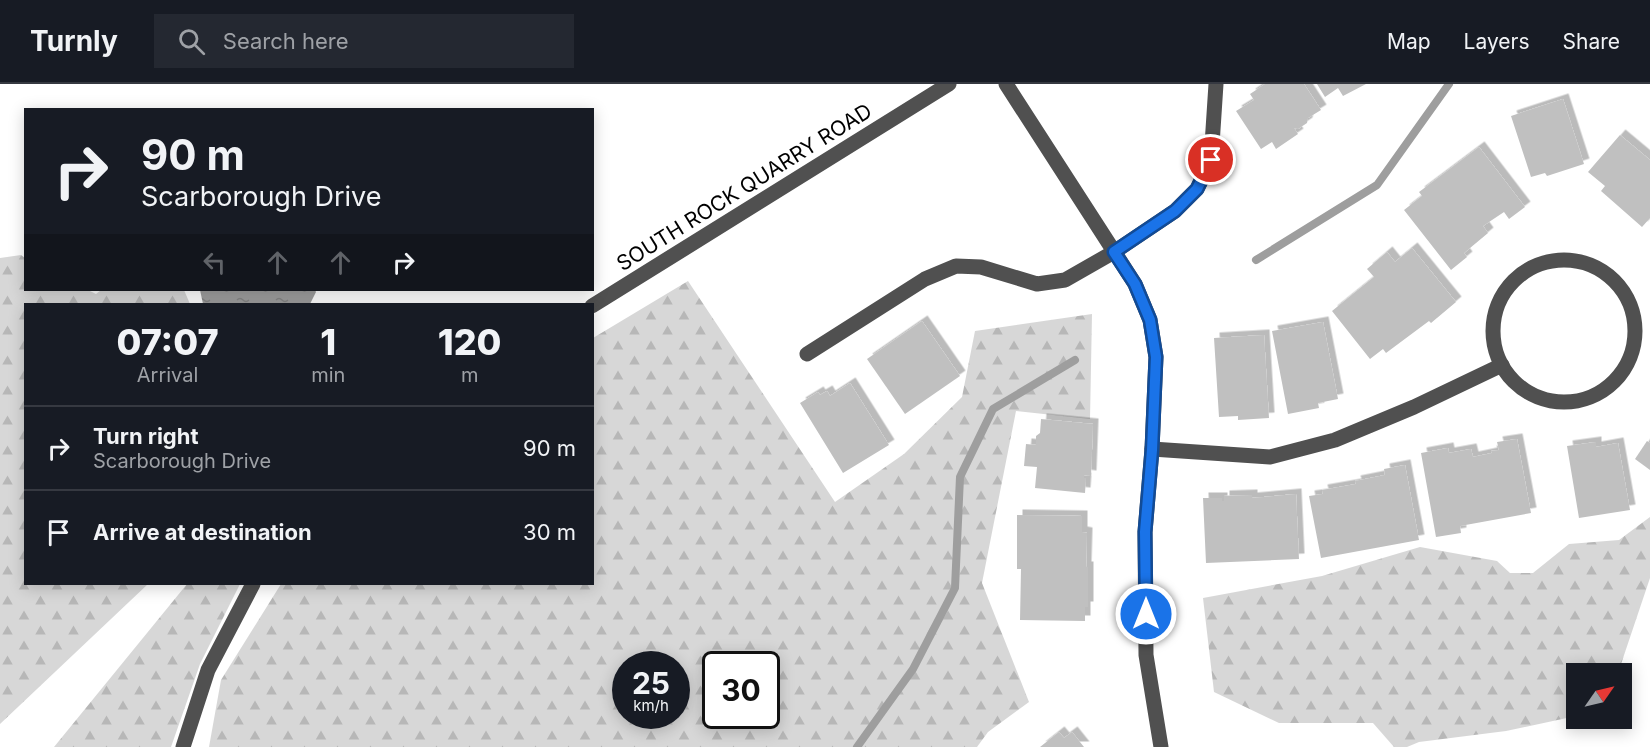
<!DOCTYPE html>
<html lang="en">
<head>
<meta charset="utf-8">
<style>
	body { margin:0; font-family:Inter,sans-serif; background:#242831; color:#f1f3f6; height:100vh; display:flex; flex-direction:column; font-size:22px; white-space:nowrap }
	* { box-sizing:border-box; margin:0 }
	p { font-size:20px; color:#9ea1a6 }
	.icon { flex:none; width:33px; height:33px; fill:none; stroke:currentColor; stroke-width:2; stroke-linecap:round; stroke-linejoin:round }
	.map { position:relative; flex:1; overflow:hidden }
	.drawer { position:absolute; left:24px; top:219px; width:570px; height:282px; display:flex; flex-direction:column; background:#171b24; border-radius:0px; box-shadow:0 3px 15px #0003 }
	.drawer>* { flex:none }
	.guide { position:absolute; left:24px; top:24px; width:570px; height:183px; border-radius:0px; box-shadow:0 3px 15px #0003; background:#171b24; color:#f1f3f6; overflow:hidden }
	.needle { width:39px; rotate:56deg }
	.buttons { position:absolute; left:1566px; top:579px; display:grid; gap:12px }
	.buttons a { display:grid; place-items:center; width:66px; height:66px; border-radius:0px; background:#171b24; box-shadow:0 3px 15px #0003; font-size:30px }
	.speed { position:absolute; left:612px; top:567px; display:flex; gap:12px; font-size:30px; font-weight:700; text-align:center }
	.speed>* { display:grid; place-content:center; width:78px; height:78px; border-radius:50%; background:#171b24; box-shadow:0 3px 15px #0003; line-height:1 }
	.speed small { font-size:15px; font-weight:400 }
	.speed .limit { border:3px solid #111; border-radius:9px; background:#fff; color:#111 }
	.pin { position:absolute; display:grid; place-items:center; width:51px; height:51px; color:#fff; margin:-26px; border:3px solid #fff; border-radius:50%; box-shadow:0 2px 6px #0007 }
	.me { position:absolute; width:66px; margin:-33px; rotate:0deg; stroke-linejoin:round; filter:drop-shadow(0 0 4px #0008) }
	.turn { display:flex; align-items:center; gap:21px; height:126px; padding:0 18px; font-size:27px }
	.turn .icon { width:78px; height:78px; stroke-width:2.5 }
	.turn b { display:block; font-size:42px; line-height:51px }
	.lanes { display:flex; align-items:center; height:57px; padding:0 18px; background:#0003; justify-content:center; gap:30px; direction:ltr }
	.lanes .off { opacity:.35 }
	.eta { display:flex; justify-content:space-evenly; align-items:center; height:102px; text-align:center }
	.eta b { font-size:36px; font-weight:800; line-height:42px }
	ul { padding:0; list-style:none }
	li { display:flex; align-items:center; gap:18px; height:84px; padding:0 18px; border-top:2px solid #363941 }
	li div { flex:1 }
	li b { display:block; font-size:22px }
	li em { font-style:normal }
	header { display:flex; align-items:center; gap:36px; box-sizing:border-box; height:84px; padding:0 30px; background:#171b24; border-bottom:2px solid #363941 }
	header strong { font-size:28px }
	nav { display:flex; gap:33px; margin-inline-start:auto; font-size:21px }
	.search { width:420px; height:54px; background:#242831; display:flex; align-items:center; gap:15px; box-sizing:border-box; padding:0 21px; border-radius:0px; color:#9ea1a6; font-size:22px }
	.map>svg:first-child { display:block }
	.forest { fill:url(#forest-firs); fill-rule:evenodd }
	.water { fill:url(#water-ripples) }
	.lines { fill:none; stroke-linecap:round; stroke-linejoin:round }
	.stream { stroke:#9e9e9e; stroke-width:8 }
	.building { fill:#c0c0c0; filter:url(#shadow) }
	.minor { stroke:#505050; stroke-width:15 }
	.route-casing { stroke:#114b97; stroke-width:15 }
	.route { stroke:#1a73e8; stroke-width:10 }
	.labels { text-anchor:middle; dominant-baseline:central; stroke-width:4.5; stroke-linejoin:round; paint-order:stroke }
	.street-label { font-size:21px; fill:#000; stroke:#fff }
</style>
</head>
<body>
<header>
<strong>Turnly</strong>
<div class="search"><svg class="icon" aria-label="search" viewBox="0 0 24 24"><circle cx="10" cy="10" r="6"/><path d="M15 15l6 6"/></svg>Search here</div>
<nav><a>Map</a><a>Layers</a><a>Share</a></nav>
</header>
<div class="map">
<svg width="1650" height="663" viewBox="0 0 1650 663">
	<defs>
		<pattern id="forest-firs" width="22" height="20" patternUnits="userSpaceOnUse" patternTransform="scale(1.5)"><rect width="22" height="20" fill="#d7d7d7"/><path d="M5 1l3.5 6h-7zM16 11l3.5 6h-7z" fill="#b7b7b7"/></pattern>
		<pattern id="water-ripples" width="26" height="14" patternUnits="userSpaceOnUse" patternTransform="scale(1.5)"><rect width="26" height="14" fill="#9e9e9e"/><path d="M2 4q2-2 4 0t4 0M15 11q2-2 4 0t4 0" fill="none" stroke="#868686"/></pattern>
		<filter id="shadow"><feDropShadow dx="5.5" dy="-5.5" stdDeviation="0" flood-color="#0004"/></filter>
	</defs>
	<rect width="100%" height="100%" fill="#fff"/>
	<g class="forest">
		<path d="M21,171L25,174L26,206H88L96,210L101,206H184L190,220H26V500H148L0,640V174Z"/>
		<path d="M688,197L835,418L904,370L962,313L975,247L1092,230L1090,335L1016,327L982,499L1029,618L988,648L977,663H209L221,596L281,500H592L593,254ZM676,580V632H626V580ZM716,580H766V632H716Z"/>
		<path d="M1650,433V494L1618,589L1576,590V632L1506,647L1419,658L1407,663H1394L1373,639H1279L1214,608L1203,514L1322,492L1420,463L1497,477L1510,489H1533L1569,460L1619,456Z"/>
		<path d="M187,500H240L200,580L171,663H54Z"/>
	</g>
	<path class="water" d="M200,206H315L316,208L310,220H203Z"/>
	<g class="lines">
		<g class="stream">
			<path d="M1256,176L1377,101L1449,0"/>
			<path d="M857,663L913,585L955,504L960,393L993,325L1075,276"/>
		</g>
	</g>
	<g class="building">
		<path d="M1265,0H1304L1321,26L1308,34L1307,39L1298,45L1294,44L1298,50L1276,65L1272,58L1261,65L1236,27L1254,16L1250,10Z"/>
		<path d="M1317,0H1366L1343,12L1338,4L1325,13Z"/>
		<path d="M1563,15L1584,80L1547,92L1545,89L1531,93L1511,32Z"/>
		<path d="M1620,51L1650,76V134L1642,143L1601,107L1605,102L1588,88Z"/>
		<path d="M1479,63L1525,123L1509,135L1504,128L1483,142L1488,149L1464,169L1467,173L1451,186L1404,126L1422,112L1419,108Z"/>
		<path d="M1412,164L1456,218L1431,239L1429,237L1386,269L1383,265L1370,275L1332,227L1374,193L1367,185L1387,168L1395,178Z"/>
		<path d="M922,237L960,292L905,330L867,275Z"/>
		<path d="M1323,238L1338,315L1318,319L1319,324L1288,330L1272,247Z"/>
		<path d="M1264,251L1269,334L1238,336V332L1219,333L1214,254Z"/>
		<path d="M850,299L889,361L843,389L800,319L818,308L820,311L827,307L830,312Z"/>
		<path d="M1041,335L1093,340L1091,392L1084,391V394H1086L1085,409L1035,404L1037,383L1024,382L1026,360L1036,361V352L1040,349Z"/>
		<path d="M1517,355L1531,429L1460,442L1461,449L1436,453L1421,369L1448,364L1449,369L1471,365L1473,373L1492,369L1491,367L1499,366L1497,358Z"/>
		<path d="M1647,357L1650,359V386L1635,375Z"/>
		<path d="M1596,358V363L1618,359L1630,426L1579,434L1567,362Z"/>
		<path d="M1405,381L1419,456L1321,474L1309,412L1323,410L1322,406L1356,400L1355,397L1385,391L1384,385Z"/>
		<path d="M1296,410L1299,475L1206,479L1203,414H1222V417H1224V412L1252,411V414Z"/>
		<path d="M1017,431L1082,432V448L1087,449L1086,483H1088V523H1085V537L1020,536L1021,485H1017Z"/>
		<path d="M1059,648L1064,654L1072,648L1084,663H1040Z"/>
	</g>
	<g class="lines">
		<g class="minor">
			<path d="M1006,0L1135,200L1150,236L1156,273L1152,365L1145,448L1146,571L1161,663"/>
			<circle cx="1564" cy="247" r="71"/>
			<path d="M592,222L949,0"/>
			<path d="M807,270L925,195L956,182L981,183L1037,200L1065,196L1114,168L1175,127L1197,105L1211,76L1216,0"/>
			<path d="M1152,365L1270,373L1335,356L1414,323L1502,281"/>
			<path d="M183,663L208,586L253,500"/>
		</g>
	</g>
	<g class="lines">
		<g class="route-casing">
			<path id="route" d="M1146,530L1145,448L1152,366L1156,273L1150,236L1135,200L1114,168L1175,127L1197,105L1211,76"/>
		</g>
		<use href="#route" class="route"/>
	</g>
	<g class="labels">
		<g class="street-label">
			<text transform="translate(744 103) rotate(-32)">SOUTH ROCK QUARRY ROAD</text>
		</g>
	</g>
</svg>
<div class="buttons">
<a><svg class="needle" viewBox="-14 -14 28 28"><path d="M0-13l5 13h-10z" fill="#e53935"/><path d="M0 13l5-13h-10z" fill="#9ea1a6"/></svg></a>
</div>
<div class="speed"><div>25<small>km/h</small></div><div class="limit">30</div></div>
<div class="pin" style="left:1211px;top:76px;background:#d93025"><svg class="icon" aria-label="arrive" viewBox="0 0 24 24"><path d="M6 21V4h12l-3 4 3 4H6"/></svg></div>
<svg class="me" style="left:1146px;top:530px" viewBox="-20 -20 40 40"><circle r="17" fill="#1a73e8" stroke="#fff" stroke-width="3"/><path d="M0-11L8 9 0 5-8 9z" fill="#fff"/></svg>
<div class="guide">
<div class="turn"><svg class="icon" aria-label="right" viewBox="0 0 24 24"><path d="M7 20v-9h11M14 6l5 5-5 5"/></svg><div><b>90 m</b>Scarborough Drive</div></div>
<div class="lanes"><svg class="icon off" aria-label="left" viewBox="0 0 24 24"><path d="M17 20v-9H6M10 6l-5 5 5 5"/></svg><svg class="icon off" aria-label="ahead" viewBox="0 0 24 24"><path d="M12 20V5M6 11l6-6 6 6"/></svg><svg class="icon off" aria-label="ahead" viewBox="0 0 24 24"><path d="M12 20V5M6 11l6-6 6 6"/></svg><svg class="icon" aria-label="right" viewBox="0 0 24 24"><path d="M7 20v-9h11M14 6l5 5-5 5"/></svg></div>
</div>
<section class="drawer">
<div class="eta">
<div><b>07:07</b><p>Arrival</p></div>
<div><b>1</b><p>min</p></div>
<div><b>120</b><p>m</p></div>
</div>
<ul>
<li><svg class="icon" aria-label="right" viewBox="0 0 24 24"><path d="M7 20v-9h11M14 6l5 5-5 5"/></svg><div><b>Turn right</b><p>Scarborough Drive</p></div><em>90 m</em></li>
<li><svg class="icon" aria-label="arrive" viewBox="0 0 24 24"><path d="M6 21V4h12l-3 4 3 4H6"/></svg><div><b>Arrive at destination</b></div><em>30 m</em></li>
</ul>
</section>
</div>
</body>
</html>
